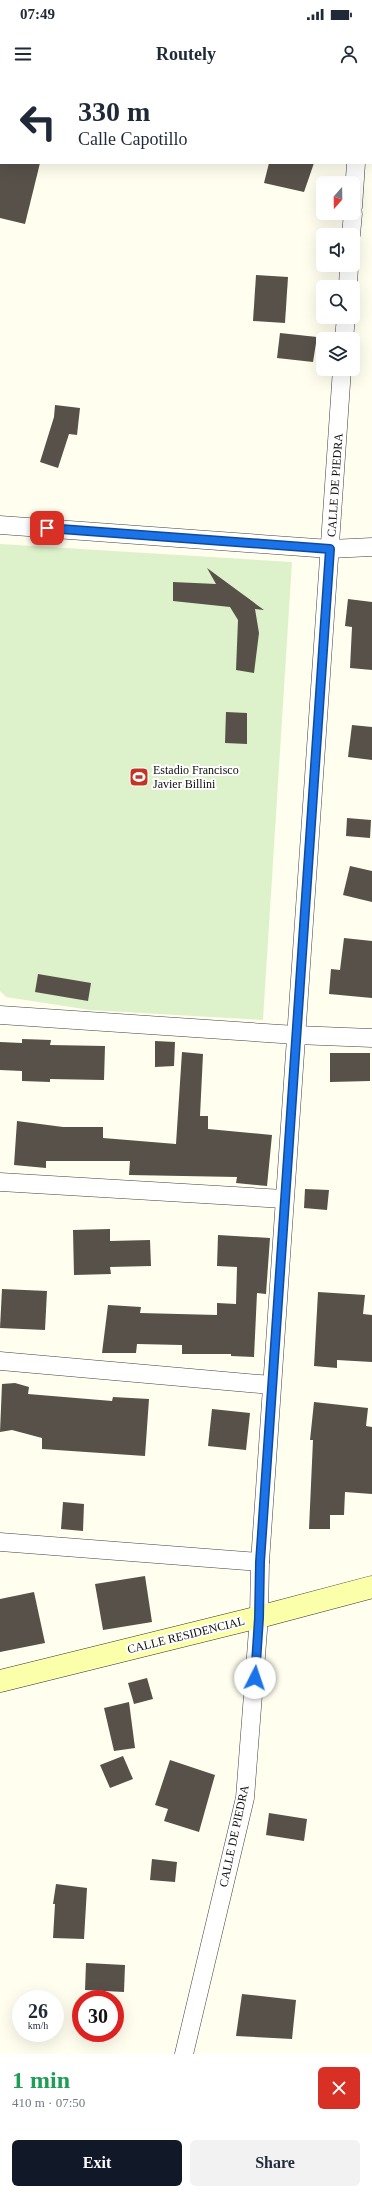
<!DOCTYPE html>
<html lang="en">
<head>
<meta charset="utf-8">
<style>
	body { margin:0; font-family:Georgia,serif; background:#f2f2f3; color:#1f2937; height:100vh; display:flex; flex-direction:column; font-size:15px; white-space:nowrap }
	* { box-sizing:border-box; margin:0 }
	p { font-size:13px; color:#747a83 }
	.icon { flex:none; width:22px; height:22px; fill:none; stroke:currentColor; stroke-width:2; stroke-linecap:round; stroke-linejoin:round }
	.map { position:relative; height:1974px; overflow:hidden }
	.sheet { display:flex; flex-direction:column; background:#fff; flex:1 }
	.sheet>* { flex:none }
	.top-card { position:absolute; left:0px; top:0px; width:372px; height:84px; box-shadow:0 4px 16px #0002; background:#fff; color:#1f2937; overflow:hidden }
	.needle { width:26px; rotate:200deg }
	.fabs { position:absolute; left:316px; top:96px; display:grid; gap:8px }
	.fabs a { display:grid; place-items:center; width:44px; height:44px; border-radius:6px; background:#fff; box-shadow:0 4px 16px #0002; font-size:20px }
	.speed { position:absolute; left:12px; top:1910px; display:flex; gap:8px; font-size:20px; font-weight:700; text-align:center }
	.speed>* { display:grid; place-content:center; width:52px; height:52px; border-radius:50%; background:#fff; box-shadow:0 4px 16px #0002; line-height:1 }
	.speed small { font-size:10px; font-weight:400 }
	.speed .limit { border:6px solid #d22; background:#fff; color:#111 }
	.pin { position:absolute; display:grid; place-items:center; width:34px; height:34px; color:#fff; margin:-17px; border-radius:8px; box-shadow:0 2px 6px #0006 }
	.me { position:absolute; width:44px; margin:-22px; rotate:4deg; stroke-linejoin:round; filter:drop-shadow(0 0 3px #0008) }
	.turn { display:flex; align-items:center; gap:14px; height:84px; padding:0 12px; font-size:18px }
	.turn .icon { width:52px; height:52px; stroke-width:2.5 }
	.turn b { display:block; font-size:28px; line-height:34px }
	.round { display:grid; place-items:center; flex:none; width:42px; height:42px; border-radius:6px; background:#f2f2f3 }
	.overview { display:flex; align-items:center; justify-content:space-between; height:68px; padding:0 12px }
	h1 { font-size:24px; font-weight:600; line-height:30px; color:#1e9e55 }
	.primary-button { display:flex; gap:8px; margin-top:auto; padding:8px 12px }
	.primary-button a { flex:1; height:46px; border-radius:6px; background:#111827; color:#fff; font-size:16px; font-weight:600; line-height:46px; text-align:center }
	.primary-button a+a { background:#f2f2f3; color:#1f2937 }
	.status { display:flex; justify-content:space-between; align-items:center; height:28px; padding:0 20px; background:#fff; direction:ltr }
	.status svg { height:11px; fill:currentColor }
	header { display:flex; justify-content:space-between; align-items:center; height:52px; padding:0 12px; background:#fff; font-size:18px; font-weight:600 }
	.map>svg:first-child { display:block }
	.pitch { fill:#ddf2ca }
	.building { fill:#57514a }
	.lines { fill:none; stroke-linecap:round; stroke-linejoin:round }
	.minor-casing { stroke:#414141; stroke-width:19 }
	.secondary-casing { stroke:#303030; stroke-width:23 }
	.minor { stroke:#fff; stroke-width:18 }
	.secondary { stroke:#fbffaa; stroke-width:22 }
	.route-casing { stroke:#114b97; stroke-width:10 }
	.route { stroke:#1a73e8; stroke-width:7 }
	.labels { text-anchor:middle; dominant-baseline:central; stroke-width:4; stroke-linejoin:round; paint-order:stroke }
	.street-label { font-size:12px; fill:#0e0e0e; stroke:#fff }
	.poi-label { font-size:12px; fill:#0e0e0e; stroke:#fff; text-anchor:start }
</style>
</head>
<body>
<div class="status"><b>07:49</b><svg viewBox="0 0 49 12"><path d="M0 12V9h3v3zM5 12V6h3v6zM10 12V3h3v9zM15 12V0h3v12zM26 1h20v11H26zM47 4h2v5h-2z"/></svg></div>
<header><svg class="icon" aria-label="menu" viewBox="0 0 24 24"><path d="M4 6h16M4 12h16M4 18h16"/></svg>Routely<svg class="icon" aria-label="person" viewBox="0 0 24 24"><circle cx="12" cy="8" r="4"/><path d="M4 21q1-7 8-7t8 7"/></svg></header>
<div class="map">
<svg width="372" height="1974" viewBox="0 0 372 1974">
	<rect width="100%" height="100%" fill="#fffeef"/>
	<path class="pitch" d="M0,464L292,482L263,940L90,930L6,917L0,911Z"/>
	<g class="building">
		<path d="M0,83H40L25,144L0,138Z"/>
		<path d="M269,83H314L304,112L264,103Z"/>
		<path d="M256,195L288,197L285,243L253,241Z"/>
		<path d="M280,253L317,257L313,282L277,278Z"/>
		<path d="M55,325L80,328L77,355L69,354L58,388L40,382L54,337Z"/>
		<path d="M207,488L264,530L255,529L259,553L254,593L236,590L238,540L230,527L173,521V502L216,504Z"/>
		<path d="M348,519L372,522V590L350,588L352,547L345,546Z"/>
		<path d="M226,632L247,633V664L225,663Z"/>
		<path d="M352,645L372,647V680L348,677Z"/>
		<path d="M347,738L371,740L370,758L346,756Z"/>
		<path d="M350,786L372,791V822L343,815Z"/>
		<path d="M344,858L372,861V918L329,914L331,889L340,890Z"/>
		<path d="M38,894L91,903L88,921L35,912Z"/>
		<path d="M22,959L51,960L50,965L105,966L104,1000L50,999V1002L22,1001V991L0,990V962L22,963Z"/>
		<path d="M155,961L175,962L174,986L155,987Z"/>
		<path d="M182,972L203,974L200,1036H208V1049L272,1055L267,1106L236,1103L237,1097L129,1095L130,1081H46V1088L14,1085L17,1041L63,1047H103V1058L176,1064Z"/>
		<path d="M330,973H370V1001L330,1002Z"/>
		<path d="M305,1109L329,1110L327,1130L304,1128Z"/>
		<path d="M110,1149V1161L150,1160L151,1186L110,1187L111,1194L74,1195L73,1150Z"/>
		<path d="M218,1155L270,1158L266,1214L257,1213L254,1277L231,1276V1274H182V1265L137,1264L136,1273H102L108,1225L141,1227L140,1233L217,1235V1223L236,1224L237,1187L217,1186Z"/>
		<path d="M2,1209L47,1211L45,1250L0,1248Z"/>
		<path d="M318,1212L365,1215L363,1234L372,1235V1282L337,1280V1288L314,1286Z"/>
		<path d="M15,1303L29,1307L28,1314L112,1321L113,1317L149,1319L145,1376L42,1369V1358L12,1350L0,1352L2,1304Z"/>
		<path d="M314,1322L368,1328L366,1346L372,1347V1414L345,1412L344,1435H330V1449H309L313,1360H310Z"/>
		<path d="M212,1329L250,1333L246,1370L208,1366Z"/>
		<path d="M63,1422L84,1424L83,1451L61,1449Z"/>
		<path d="M145,1496L152,1542L103,1550L95,1504Z"/>
		<path d="M34,1512L45,1563L0,1572V1519Z"/>
		<path d="M147,1598L153,1619L134,1624L128,1603Z"/>
		<path d="M129,1622L135,1668L114,1671L104,1628Z"/>
		<path d="M123,1676L133,1699L110,1708L100,1685Z"/>
		<path d="M170,1680L215,1695L199,1752L164,1741L168,1729L155,1725Z"/>
		<path d="M269,1733L307,1739L304,1761L266,1755Z"/>
		<path d="M152,1779L177,1782L175,1802L150,1800Z"/>
		<path d="M56,1804L87,1808L84,1859L53,1858L55,1824H53Z"/>
		<path d="M86,1883L125,1885L124,1912L85,1910Z"/>
		<path d="M242,1914L296,1920L292,1959L236,1956Z"/>
	</g>
	<g class="lines">
		<g class="minor-casing">
			<g id="minor">
				<path d="M361,1V0"/>
				<path d="M353,127L356,83"/>
				<path d="M351,155L353,133"/>
				<path d="M348,207L349,185"/>
				<path d="M344,259L346,237"/>
				<path d="M0,445L330,469L372,467"/>
				<path d="M0,935L296,955L372,958"/>
				<path d="M0,1102L284,1119"/>
				<path d="M0,1281L271,1305"/>
				<path d="M0,1462L260,1482"/>
				<path d="M184,1974L245,1718L259,1537L260,1482L342,289"/>
			</g>
		</g>
		<g class="secondary-casing">
			<path id="secondary" d="M0,1601L259,1537L372,1507"/>
		</g>
		<use href="#minor" class="minor"/>
		<use href="#secondary" class="secondary"/>
	</g>
	<g class="lines">
		<g class="route-casing">
			<path id="route" d="M47,448L330,469L260,1482L259,1538L255,1598"/>
		</g>
		<use href="#route" class="route"/>
	</g>
	<defs>
		<g id="stadium-square" transform="scale(1)"><rect x="-9" y="-9" width="18" height="18" rx="4" fill="#c33422" stroke="#fff"/><path d="M0-5a6.5 5 0 1 0 0 10a6.5 5 0 1 0 0-10ZM-3.5-1.8h7v3.6h-7Z" fill="#fff"/></g>
	</defs>
	<g fill-rule="evenodd">
		<use href="#stadium-square" x="139" y="697"/>
	</g>
	<g class="labels">
		<g class="street-label">
			<text transform="translate(335 405) rotate(-86)">CALLE DE PIEDRA</text>
			<text transform="translate(186 1555) rotate(-14)">CALLE RESIDENCIAL</text>
			<text transform="translate(234 1756) rotate(-78)">CALLE DE PIEDRA</text>
		</g>
		<g class="poi-label">
			<text x="153" y="690">Estadio Francisco<tspan x="153" dy="14">Javier Billini</tspan></text>
		</g>
	</g>
</svg>
<div class="fabs">
<a><svg class="needle" viewBox="-14 -14 28 28"><path d="M0-13l5 13h-10z" fill="#e53935"/><path d="M0 13l5-13h-10z" fill="#747a83"/></svg></a>
<a><svg class="icon" aria-label="sound" viewBox="0 0 24 24"><path d="M4 9h4l5-4v14l-5-4H4zM17 9q2 3 0 6"/></svg></a>
<a><svg class="icon" aria-label="search" viewBox="0 0 24 24"><circle cx="10" cy="10" r="6"/><path d="M15 15l6 6"/></svg></a>
<a><svg class="icon" aria-label="layers" viewBox="0 0 24 24"><path d="M12 4l9 5-9 5-9-5zM3 14l9 5 9-5"/></svg></a>
</div>
<div class="speed"><div>26<small>km/h</small></div><div class="limit">30</div></div>
<div class="pin" style="left:47px;top:448px;background:#d93025"><svg class="icon" aria-label="arrive" viewBox="0 0 24 24"><path d="M6 21V4h12l-3 4 3 4H6"/></svg></div>
<svg class="me" style="left:255px;top:1598px" viewBox="-20 -20 40 40"><circle r="19" fill="#fff"/><path d="M0-13L10 11 0 6-10 11z" fill="#1a73e8"/></svg>
<div class="top-card">
<div class="turn"><svg class="icon" aria-label="left" viewBox="0 0 24 24"><path d="M17 20v-9H6M10 6l-5 5 5 5"/></svg><div><b>330 m</b>Calle Capotillo</div></div>
</div>
</div>
<section class="sheet">
<div class="overview"><div><h1>1 min</h1><p>410 m · 07:50</p></div><a class="round" style="background:#d93025;color:#fff"><svg class="icon" aria-label="close" viewBox="0 0 24 24"><path d="M6 6l12 12M18 6L6 18"/></svg></a></div>
<div class="primary-button"><a>Exit</a><a>Share</a></div>
</section>
</body>
</html>
